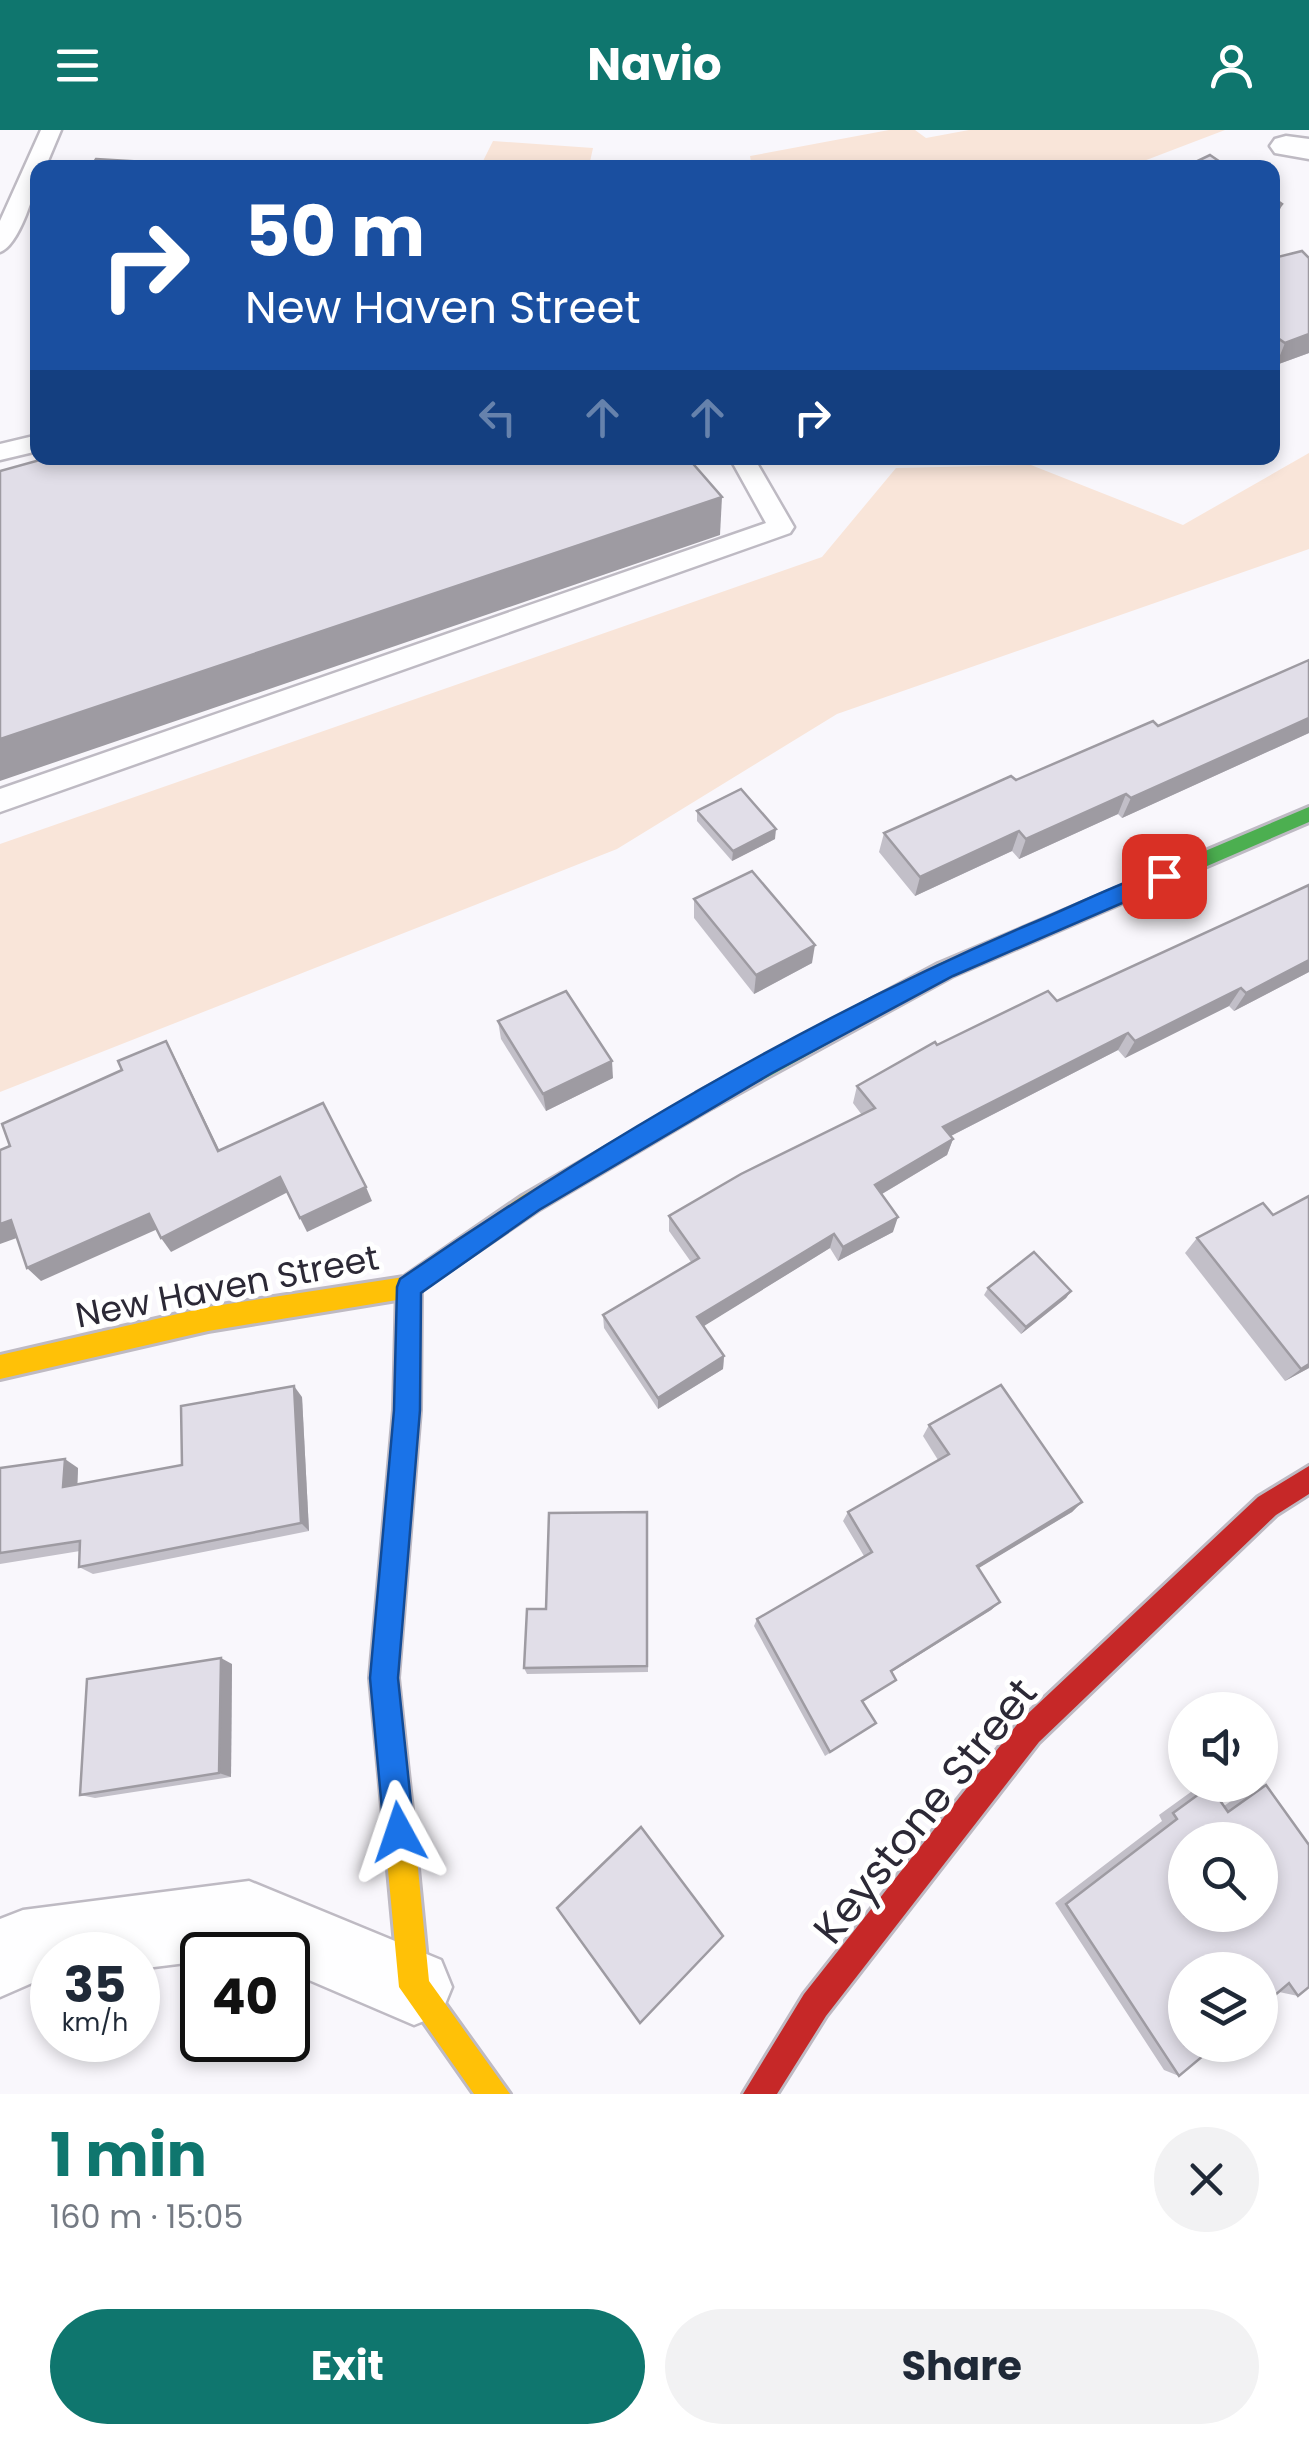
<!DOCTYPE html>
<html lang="en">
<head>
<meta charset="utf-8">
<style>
	body { margin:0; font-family:Poppins,sans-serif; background:#f2f2f3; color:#1f2937; height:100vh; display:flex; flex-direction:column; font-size:38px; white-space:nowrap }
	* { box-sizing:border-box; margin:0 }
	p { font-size:32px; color:#747a83 }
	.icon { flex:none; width:55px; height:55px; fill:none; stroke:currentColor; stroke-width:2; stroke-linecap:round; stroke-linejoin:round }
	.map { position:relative; height:1964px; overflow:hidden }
	.drawer { display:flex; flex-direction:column; background:#fff; flex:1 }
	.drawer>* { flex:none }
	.guide { position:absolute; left:30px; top:30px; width:1250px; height:305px; border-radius:20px; box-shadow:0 5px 15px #0003; background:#1a4fa0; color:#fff; overflow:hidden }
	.fabs { position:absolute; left:1168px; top:1562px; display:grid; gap:20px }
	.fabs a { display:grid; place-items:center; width:110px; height:110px; border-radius:50%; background:#fff; box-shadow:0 5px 15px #0003; font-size:50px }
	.speed { position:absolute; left:30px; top:1802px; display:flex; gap:20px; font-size:50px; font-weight:700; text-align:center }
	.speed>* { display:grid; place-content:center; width:130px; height:130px; border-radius:50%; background:#fff; box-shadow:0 5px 15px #0003; line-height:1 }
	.speed small { font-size:25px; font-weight:400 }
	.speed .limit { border:5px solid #111; border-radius:15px; background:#fff; color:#111 }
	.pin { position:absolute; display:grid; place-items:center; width:85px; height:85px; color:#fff; margin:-42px; border-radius:20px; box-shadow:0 5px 15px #0006 }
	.me { position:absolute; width:110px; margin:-55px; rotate:355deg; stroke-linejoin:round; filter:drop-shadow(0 0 8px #0008) }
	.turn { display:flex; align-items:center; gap:35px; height:210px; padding:0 50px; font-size:45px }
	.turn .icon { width:130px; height:130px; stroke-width:2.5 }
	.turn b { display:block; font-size:70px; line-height:85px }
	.lanes { display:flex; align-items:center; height:95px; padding:0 50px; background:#0003; justify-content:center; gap:50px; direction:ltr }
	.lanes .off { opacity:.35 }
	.round { display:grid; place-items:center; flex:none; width:105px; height:105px; border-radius:52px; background:#f2f2f3 }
	.head { display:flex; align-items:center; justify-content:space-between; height:170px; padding:0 50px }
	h1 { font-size:60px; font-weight:700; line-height:75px; color:#0f766e }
	.action { display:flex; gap:20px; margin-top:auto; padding:20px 50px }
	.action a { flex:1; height:115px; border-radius:60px; background:#0f766e; color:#fff; font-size:40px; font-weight:700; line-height:115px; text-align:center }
	.action a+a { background:#f2f2f3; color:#1f2937 }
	header { display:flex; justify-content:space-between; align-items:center; height:130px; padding:0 50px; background:#0f766e; color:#fff; font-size:45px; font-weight:700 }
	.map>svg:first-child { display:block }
	.green { fill:#f9e5d9 }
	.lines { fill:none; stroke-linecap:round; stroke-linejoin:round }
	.lane-casing { stroke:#bebac3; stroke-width:5 }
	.street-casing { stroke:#bebac3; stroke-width:5 }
	.fast-casing { stroke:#bebac3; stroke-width:6 }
	.slow-casing { stroke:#bebac3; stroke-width:6 }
	.jam-casing { stroke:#bebac3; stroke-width:6 }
	.lane { fill:#fefeff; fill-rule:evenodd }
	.street { fill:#fefeff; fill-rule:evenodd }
	.fast { fill:#4caf50; fill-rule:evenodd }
	.slow { fill:#ffc107; fill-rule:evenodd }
	.jam { fill:#c62828; fill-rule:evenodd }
	.wall { fill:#c2bfc8 }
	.shaded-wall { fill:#9e9ba2 }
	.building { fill:#e1dee8; stroke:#9e9ba2; stroke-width:2.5; fill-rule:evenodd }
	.route { fill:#1a73e8; stroke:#114b97; stroke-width:2.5 }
	.labels { text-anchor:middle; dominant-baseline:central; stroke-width:10; stroke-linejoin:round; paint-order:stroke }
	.street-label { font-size:35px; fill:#2c2936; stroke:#fff }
	.near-street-label { font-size:42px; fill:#2c2936; stroke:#fff }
</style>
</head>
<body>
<header><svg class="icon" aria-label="menu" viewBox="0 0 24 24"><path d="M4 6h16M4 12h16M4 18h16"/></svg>Navio<svg class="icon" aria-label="person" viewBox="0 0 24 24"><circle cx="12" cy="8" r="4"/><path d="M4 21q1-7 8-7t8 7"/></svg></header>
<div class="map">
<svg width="1309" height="1964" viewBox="0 0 1309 1964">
	<rect width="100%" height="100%" fill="#f9f7fc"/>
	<g class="green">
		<path d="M889,0H915L926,8L969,0H1225L1128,37H752L750,26Z"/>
		<path d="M493,11L593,18L589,36L595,37H480Z"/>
		<path d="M1309,323V419L837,584L617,719L0,962V714L822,427L896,338L1031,335L1183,395Z"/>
	</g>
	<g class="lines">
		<g class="lane-casing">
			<g id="lane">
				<path d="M41,0H61L45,38H38C38,57 19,116 0,122V91Z"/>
				<path d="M38,305V321L0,330V314Z"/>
				<path d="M730,328H754L794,397L790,403L0,682V659L766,393Z"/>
			</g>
		</g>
		<g class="street-casing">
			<g id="street">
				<path d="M1286,6L1309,9V29L1275,23L1270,16L1275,9Z"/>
				<path d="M249,1751L441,1830L452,1857L441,1884L414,1895L288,1841V1825H202V1831L138,1839V1825H52V1850L32,1853L0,1867V1789L23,1780Z"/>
			</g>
		</g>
		<g class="fast-casing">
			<g id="fast">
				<path d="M1309,677V692L952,846L713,977L705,980L697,977L694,970L697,963L938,834Z"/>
				<path d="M409,1146L418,1149L421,1157L420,1280L398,1548L415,1708L410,1718L400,1723L390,1718L385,1708L370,1548L394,1280L397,1157L400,1149Z"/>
			</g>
		</g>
		<g class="slow-casing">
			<g id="slow">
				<path d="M705,960L713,963L716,970L713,977L538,1080L409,1168L208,1201L0,1249V1225L208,1177L404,1147L522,1066Z"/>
				<path d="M400,1693L410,1698L415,1708L429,1851L510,1964H474L399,1857L385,1708L390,1698Z"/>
			</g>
		</g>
		<g class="jam-casing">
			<path id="jam" d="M1309,1336V1364L1276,1385L1039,1612L826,1886L777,1964H743L804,1864L1019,1592L1258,1367Z"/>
		</g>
		<use href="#lane" class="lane"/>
		<use href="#street" class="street"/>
		<use href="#fast" class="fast"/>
		<use href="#slow" class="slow"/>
		<use href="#jam" class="jam"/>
	</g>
	<g class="wall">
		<path d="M1272,67L1274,96L1278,127L1309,223L1276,235L1272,233Z"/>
		<path d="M1309,530V603L1122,688L1118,684L1019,729L1012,721L915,766L879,722L884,703L1158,596Z"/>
		<path d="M697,681L775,709L732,731L697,691Z"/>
		<path d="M694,769L812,833L754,864L694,788Z"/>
		<path d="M1309,842L1234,881L1229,876L1125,928L1118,920L951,1006L953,1009L947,1025L882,1064L893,1102L838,1131L830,1118L703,1196L724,1226L723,1239L658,1279L604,1198L603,1185L691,1132L669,1101V1086L862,985L853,973L857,956L937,915L1057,871Z"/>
		<path d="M498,891L613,948L546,981L501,909Z"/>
		<path d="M1273,1085L1309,1238L1285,1251L1185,1123L1197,1108Z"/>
		<path d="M988,1158L1071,1161L1066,1168L1021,1204L984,1165Z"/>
		<path d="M302,1267L309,1401L93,1444L79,1437L80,1421L0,1434V1338H78L77,1354L182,1335Z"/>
		<path d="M929,1295L1082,1372L1072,1382L978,1438L1000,1472L991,1480L892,1542L896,1550L863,1572L876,1593L825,1626L754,1496L757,1489L864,1426L843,1391L848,1382L938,1330L923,1306Z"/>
		<path d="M647,1382L648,1542L527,1544L524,1538Z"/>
		<path d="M232,1534L231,1647L95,1668L80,1665Z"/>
		<path d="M1266,1655L1298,1866L1279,1862L1179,1946L1164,1940L1055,1773L1162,1691L1159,1685L1195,1659L1210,1656L1224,1676L1249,1658Z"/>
	</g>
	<g class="shaded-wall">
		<path d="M1282,74L1274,96L1272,98V86Z"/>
		<path d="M1309,204V223L1276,235L1285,213Z"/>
		<path d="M722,367L720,405L0,651V609Z"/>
		<path d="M1309,588V603L1122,688L1131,668Z"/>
		<path d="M1126,664L1118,684L1019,729L1026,709Z"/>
		<path d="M776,699L775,709L732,731L733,721Z"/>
		<path d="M1019,701L1012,721L915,766L920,747Z"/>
		<path d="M815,815L812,833L754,864L756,845Z"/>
		<path d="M1309,830V842L1234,881L1246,863Z"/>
		<path d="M1241,858L1229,876L1125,928L1135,911Z"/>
		<path d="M1128,903L1118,920L937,1013L943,997Z"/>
		<path d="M166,911L175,928L227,1036L218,1021Z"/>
		<path d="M612,931L613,948L546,981L543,964Z"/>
		<path d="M953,1009L947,1025L870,1071L875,1055Z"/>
		<path d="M280,1047L288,1062L171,1122L161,1108Z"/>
		<path d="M366,1057L372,1071L307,1102L300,1088Z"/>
		<path d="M149,1084L160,1098L41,1151L27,1138Z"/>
		<path d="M898,1087L893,1102L838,1131L843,1117Z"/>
		<path d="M11,1090L25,1105L0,1114V1094Z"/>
		<path d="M834,1104L830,1118L696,1201L697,1187Z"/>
		<path d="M1071,1161L1066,1168L1021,1204L1026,1197Z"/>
		<path d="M724,1226L723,1239L658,1279V1268Z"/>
		<path d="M1309,1234V1238L1285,1251L1301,1239Z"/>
		<path d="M294,1256L302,1267L309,1401L301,1393Z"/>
		<path d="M65,1329L78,1338L77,1366L63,1357Z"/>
		<path d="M1082,1372L1072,1382L969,1444L977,1436Z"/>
		<path d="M1000,1472L991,1480L885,1546L891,1541Z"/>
		<path d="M221,1528L232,1534L231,1647L219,1643Z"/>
	</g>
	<g class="building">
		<path d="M1210,25L1229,38H1183Z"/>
		<path d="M96,29L248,38H90Z"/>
		<path d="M1272,67L1282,74L1272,86Z"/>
		<path d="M1272,95L1278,100V127L1302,121L1309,128V204L1285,213L1272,204Z"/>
		<path d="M47,328H688L722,367L0,609V341Z"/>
		<path d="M1309,530V588L1131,668L1126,664L1026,709L1019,701L920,747L884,703L1011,646L1016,650L1153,591L1158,596Z"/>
		<path d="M741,659L776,699L733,721L697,681Z"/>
		<path d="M752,741L815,815L756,845L694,769Z"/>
		<path d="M1309,755V830L1246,863L1241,858L1135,911L1128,903L943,997L953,1009L875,1055L898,1087L843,1117L834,1104L697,1187L724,1226L658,1268L603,1185L699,1128L669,1086L741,1044L875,978L857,956L935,912L937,915L1048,861L1057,871Z"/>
		<path d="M566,861L612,931L543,964L498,891Z"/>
		<path d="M166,911L218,1021L323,973L366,1057L300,1088L280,1047L161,1108L149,1084L27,1138L11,1090L0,1094V1020L10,1016L2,994L122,940L118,931Z"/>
		<path d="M1309,1066V1234L1301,1239L1197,1108L1263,1073L1273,1085Z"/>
		<path d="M1034,1122L1071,1161L1026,1197L988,1158Z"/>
		<path d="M1001,1255L1082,1372L977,1436L1000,1472L891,1541L896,1550L862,1571L876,1593L830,1622L757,1489L872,1422L848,1382L949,1324L929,1295Z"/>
		<path d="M294,1256L301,1393L79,1437L80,1411L0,1423V1338L65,1329L63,1357L182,1335L181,1276Z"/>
		<path d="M647,1382V1536L524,1538L527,1479H546L549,1383Z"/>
		<path d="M221,1528L219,1643L80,1665L87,1549Z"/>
		<path d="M1266,1655L1309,1715V1857L1298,1866L1289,1853L1260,1878V1840H1185V1915H1216L1179,1946L1066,1774L1177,1689L1173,1683L1210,1656L1228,1682ZM1185,1710H1260V1785H1185Z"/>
		<path d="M641,1697L723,1806L640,1893L557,1778Z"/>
	</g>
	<path class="route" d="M1164,738L1174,746L1171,752L953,846L772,943L539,1080L421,1163L420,1280L398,1548L414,1702L409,1713L399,1717L388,1713L384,1702L370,1548L394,1280L397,1157L400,1149C598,1013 809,888 1030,794C1074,776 1118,753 1164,738Z"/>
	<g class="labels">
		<g class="street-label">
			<text transform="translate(227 1156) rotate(-11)">New Haven Street</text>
		</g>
		<g class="near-street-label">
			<text transform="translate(925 1681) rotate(-51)">Keystone Street</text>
		</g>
	</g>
</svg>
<div class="fabs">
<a><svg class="icon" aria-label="sound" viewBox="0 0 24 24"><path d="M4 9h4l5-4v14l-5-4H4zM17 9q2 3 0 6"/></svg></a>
<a><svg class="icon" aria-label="search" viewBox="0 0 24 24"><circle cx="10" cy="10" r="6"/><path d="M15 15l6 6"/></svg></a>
<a><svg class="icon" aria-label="layers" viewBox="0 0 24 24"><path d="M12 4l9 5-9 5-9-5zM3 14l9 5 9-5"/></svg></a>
</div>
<div class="speed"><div>35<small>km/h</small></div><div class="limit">40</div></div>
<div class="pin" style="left:1164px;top:746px;background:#d93025"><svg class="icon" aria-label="arrive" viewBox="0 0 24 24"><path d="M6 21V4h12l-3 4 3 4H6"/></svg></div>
<svg class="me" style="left:399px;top:1702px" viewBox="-20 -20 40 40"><path d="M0-17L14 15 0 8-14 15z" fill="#1a73e8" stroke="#fff" stroke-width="4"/></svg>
<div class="guide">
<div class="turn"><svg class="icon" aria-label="right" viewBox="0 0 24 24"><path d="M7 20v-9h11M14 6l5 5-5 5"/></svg><div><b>50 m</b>New Haven Street</div></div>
<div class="lanes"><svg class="icon off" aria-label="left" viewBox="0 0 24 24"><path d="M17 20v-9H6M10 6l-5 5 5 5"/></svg><svg class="icon off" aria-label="ahead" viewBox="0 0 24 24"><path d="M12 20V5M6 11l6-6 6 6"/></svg><svg class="icon off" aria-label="ahead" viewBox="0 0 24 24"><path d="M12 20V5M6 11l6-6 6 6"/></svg><svg class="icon" aria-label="right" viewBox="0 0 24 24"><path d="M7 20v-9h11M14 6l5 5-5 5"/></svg></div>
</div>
</div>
<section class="drawer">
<div class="head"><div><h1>1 min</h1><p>160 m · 15:05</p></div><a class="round"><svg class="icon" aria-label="close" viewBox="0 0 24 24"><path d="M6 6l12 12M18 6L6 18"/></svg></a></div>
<div class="action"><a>Exit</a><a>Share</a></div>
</section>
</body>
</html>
